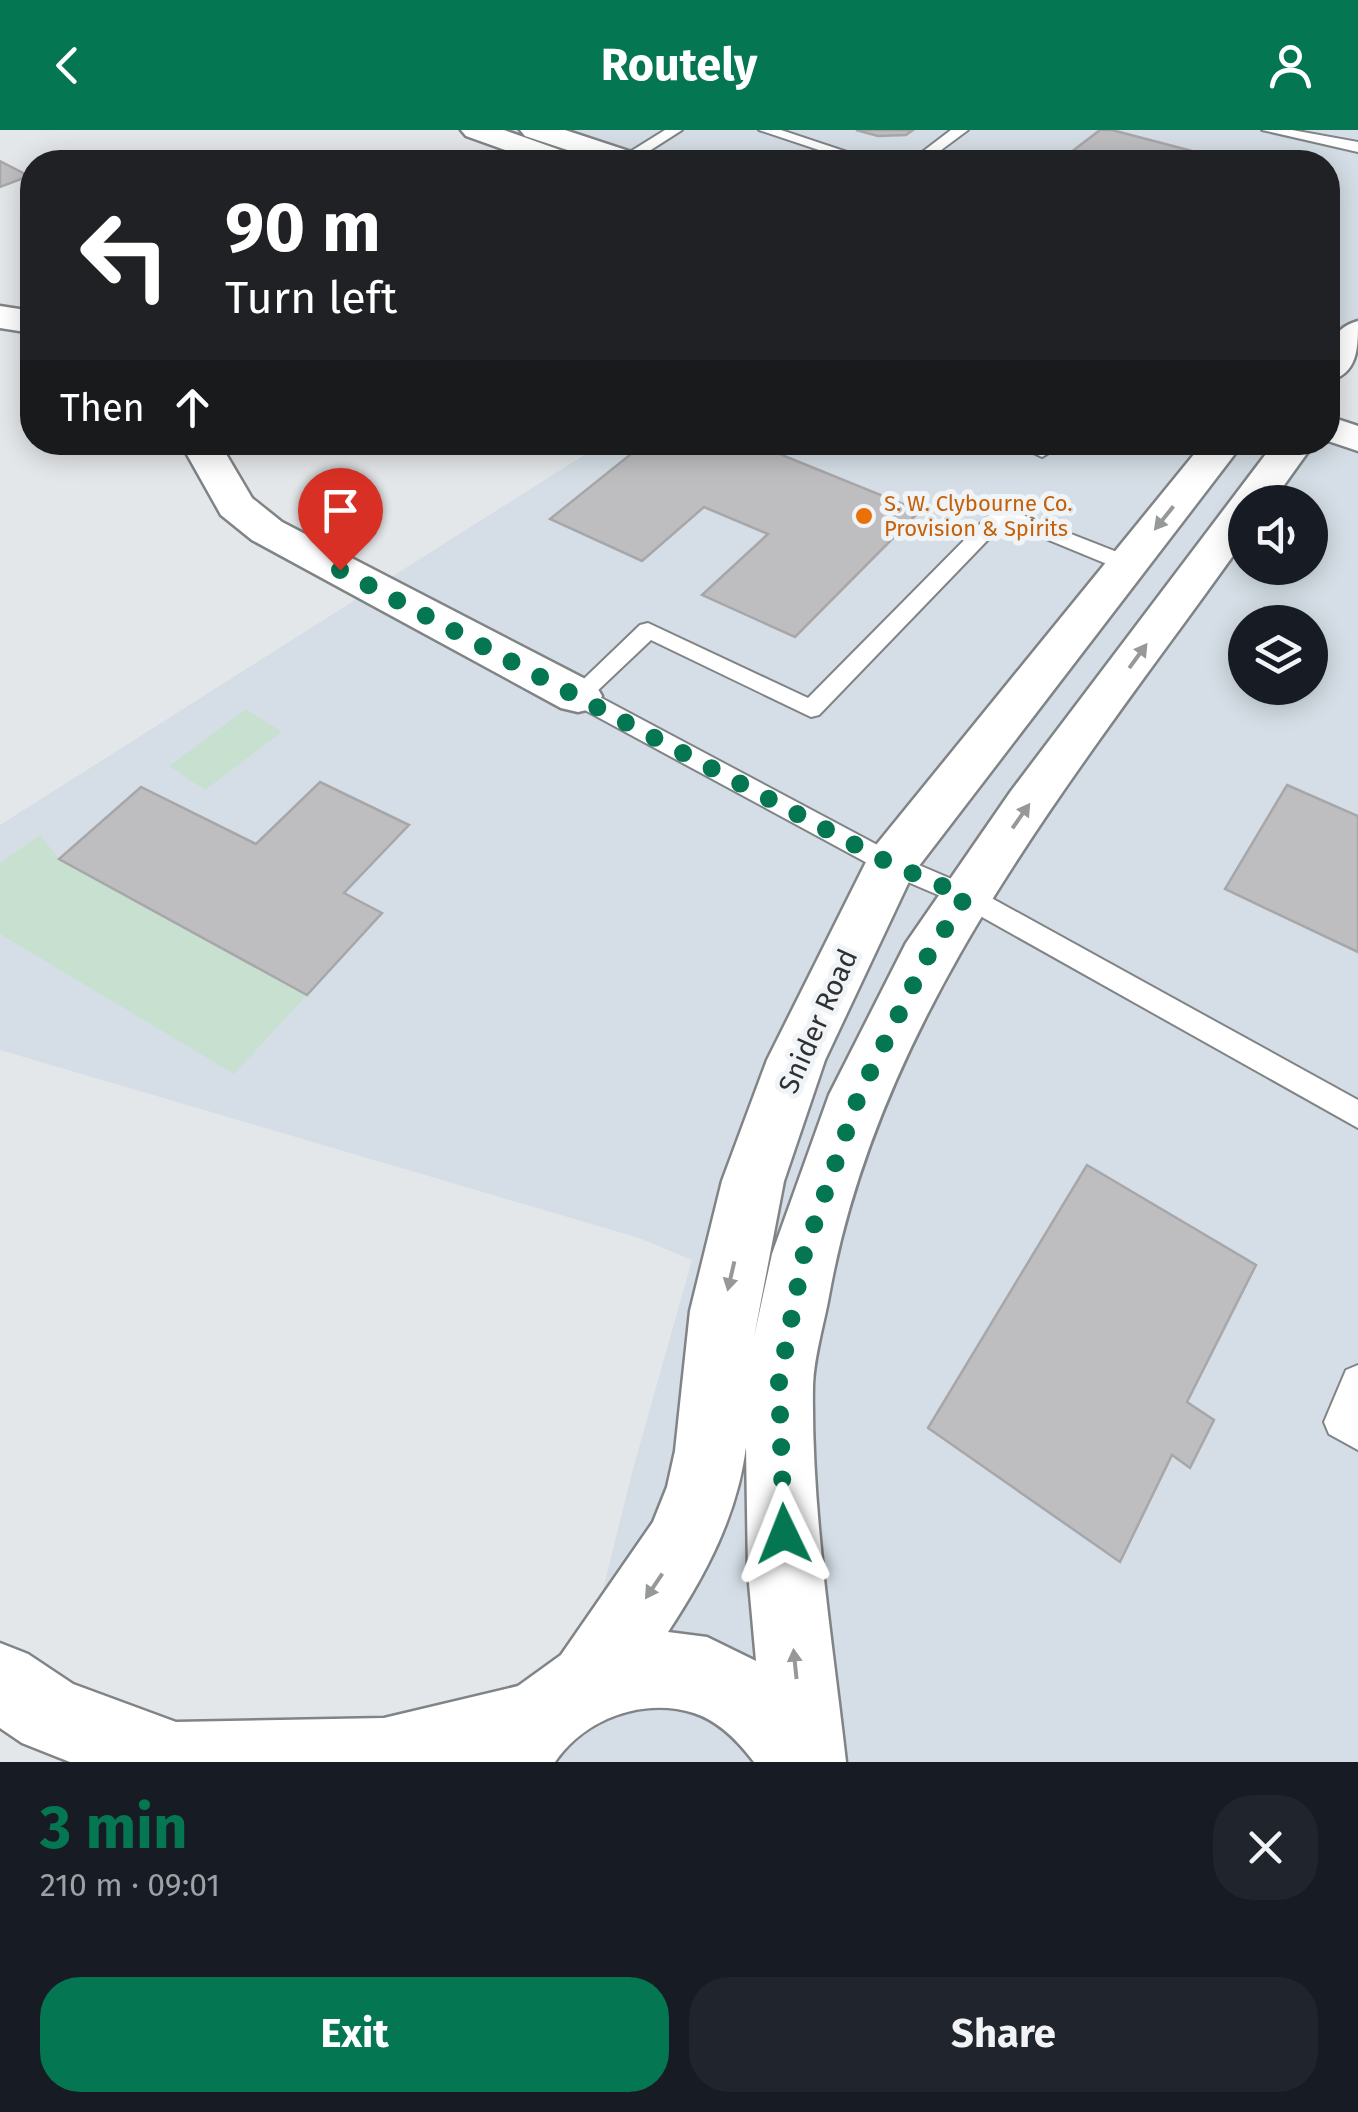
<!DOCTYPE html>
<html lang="en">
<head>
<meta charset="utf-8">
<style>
	body { margin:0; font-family:"Fira Sans",sans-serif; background:#20242c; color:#f1f3f6; height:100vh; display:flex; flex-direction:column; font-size:38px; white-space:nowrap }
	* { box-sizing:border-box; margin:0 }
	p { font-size:32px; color:#9ea1a6 }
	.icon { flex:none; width:55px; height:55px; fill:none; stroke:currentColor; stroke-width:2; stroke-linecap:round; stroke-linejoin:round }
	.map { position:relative; height:1632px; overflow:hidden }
	.side { display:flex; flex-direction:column; background:#171b24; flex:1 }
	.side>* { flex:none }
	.guide { position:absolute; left:20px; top:20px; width:1320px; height:305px; border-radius:40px; box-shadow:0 5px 25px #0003; background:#202124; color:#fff; overflow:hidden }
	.fabs { position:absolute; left:1228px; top:355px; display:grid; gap:20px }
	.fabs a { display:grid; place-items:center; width:100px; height:100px; border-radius:50%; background:#171b24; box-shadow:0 5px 25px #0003; font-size:50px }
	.pin { position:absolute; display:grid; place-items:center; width:85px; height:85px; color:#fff; margin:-102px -42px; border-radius:50% 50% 50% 0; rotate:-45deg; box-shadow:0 0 10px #0007 }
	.pin .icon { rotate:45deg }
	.me { position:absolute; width:110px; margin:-55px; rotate:358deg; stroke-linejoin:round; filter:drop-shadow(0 0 8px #0008) }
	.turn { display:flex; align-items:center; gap:35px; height:210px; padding:0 40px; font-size:45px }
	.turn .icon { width:130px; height:130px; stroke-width:2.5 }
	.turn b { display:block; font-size:70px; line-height:85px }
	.then { display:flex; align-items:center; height:95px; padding:0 40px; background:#0003; gap:20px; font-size:38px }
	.round { display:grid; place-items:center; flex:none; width:105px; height:105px; border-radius:40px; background:#20242c }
	.head { display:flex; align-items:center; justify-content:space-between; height:170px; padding:0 40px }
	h1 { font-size:60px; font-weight:700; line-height:75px; color:#047651 }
	.primary-button { display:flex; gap:20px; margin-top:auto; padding:20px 40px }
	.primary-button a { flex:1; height:115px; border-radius:40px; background:#047651; color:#fff; font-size:40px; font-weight:700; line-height:115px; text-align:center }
	.primary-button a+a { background:#20242c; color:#f1f3f6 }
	header { display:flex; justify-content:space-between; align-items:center; height:130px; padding:0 40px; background:#047651; color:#fff; font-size:45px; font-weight:700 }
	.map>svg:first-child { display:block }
	.built { fill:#d5dee6; fill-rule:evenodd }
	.green { fill:#c8e0d0 }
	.building { fill:#bebec1; stroke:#a7a7aa; stroke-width:2.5 }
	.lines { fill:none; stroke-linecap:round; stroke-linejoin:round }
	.lane-casing { stroke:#818486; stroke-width:4 }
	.street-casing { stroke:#818486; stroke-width:5 }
	.secondary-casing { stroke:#818486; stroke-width:5 }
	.lane { fill:#fff; fill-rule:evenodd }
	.street { fill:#fff; fill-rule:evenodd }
	.secondary { fill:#fff; fill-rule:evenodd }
	.oneway { fill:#979898 }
	.route { stroke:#047651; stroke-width:18; stroke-dasharray:0 32.4 }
	.food-dot { fill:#e8710a; stroke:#f1f4f7; stroke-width:4 }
	.labels { text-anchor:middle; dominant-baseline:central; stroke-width:10; stroke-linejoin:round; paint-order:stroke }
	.far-food-label { font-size:22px; fill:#c56008; stroke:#f1f4f7; text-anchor:start }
	.street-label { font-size:28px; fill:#2f3031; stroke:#f1f4f7 }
</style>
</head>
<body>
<header><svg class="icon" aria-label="back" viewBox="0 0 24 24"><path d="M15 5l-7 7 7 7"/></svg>Routely<svg class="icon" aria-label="person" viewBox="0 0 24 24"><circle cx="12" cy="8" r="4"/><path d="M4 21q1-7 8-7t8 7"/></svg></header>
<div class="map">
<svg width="1358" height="1632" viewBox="0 0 1358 1632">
	<rect width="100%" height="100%" fill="#e4e7e9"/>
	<g class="built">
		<path d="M498,0H1358V202L1328,240V32H593Z"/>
		<path d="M1328,297L1358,307V1632H560L633,1339L692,1130L639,1108L0,920V695L603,313L1328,312ZM1245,372H1310V438H1245ZM1245,492H1310V558H1245Z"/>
	</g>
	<g class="green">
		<path d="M246,579L282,602L205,660L169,636Z"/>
		<path d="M40,705L59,729L307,865L234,944L0,804V733Z"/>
	</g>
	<g class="building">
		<path d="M856,0H913L906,5L878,6Z"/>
		<path d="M1100,0H1112L1234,32H1058Z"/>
		<path d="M0,31L29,46L0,57Z"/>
		<path d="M646,312H750L920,381L795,507L702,465L768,404L704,377L642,431L550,389Z"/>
		<path d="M320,652L409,695L344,763L382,783L307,865L59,729L141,657L256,714Z"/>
		<path d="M1287,655L1358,686V822L1225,759Z"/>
		<path d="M1087,1035L1256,1135L1187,1272L1214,1290L1190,1338L1172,1325L1120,1432L928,1298Z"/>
	</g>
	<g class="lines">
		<g class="lane-casing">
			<g id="lane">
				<path d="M665,0H682L632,32L617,30Z"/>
				<path d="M759,0H781L877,32H855Z"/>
				<path d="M951,0H968L925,32H909Z"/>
				<path d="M1262,0H1292L1358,12V22Z"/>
				<path d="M1010,312H1038L1052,321L1042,327Z"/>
				<path d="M1002,377L1135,429L1138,434L1127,441L1119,439L1005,392L819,585L811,587L651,510L594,564L900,727L975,759L1358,970V998L957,773L882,741L570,572L566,566L640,495L648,493L808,568L995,379Z"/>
				<path d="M1358,1235V1320L1329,1304L1324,1292L1346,1240Z"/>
			</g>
		</g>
		<g class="street-casing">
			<g id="street">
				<path d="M0,176L32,181V203L0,198Z"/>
				<path d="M180,312H219L252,368L282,392L595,554L602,566L595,578L578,582L561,578L252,410L221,385Z"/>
				<path d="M0,1513L28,1524L73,1554L176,1592L384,1588L535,1552L563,1564L575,1592L563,1620L533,1632H70L22,1613L0,1598Z"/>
			</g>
		</g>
		<g class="secondary-casing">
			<g id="secondary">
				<path d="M461,0H504L577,26L581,32H539L466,6Z"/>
				<path d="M520,0H565L644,26L648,32H604L525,6Z"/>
				<path d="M1358,191C1358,218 1358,244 1328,251C1328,224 1328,199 1358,191Z"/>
				<path d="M1328,286L1358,296V321L1328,311Z"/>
				<path d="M1204,312H1244L912,745L825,930L784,1051L754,1207L772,1124L829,965L906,813L1011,661L1275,312H1315L1272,372H1245V409C1079,642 881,876 829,1166C824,1194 814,1226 813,1255C811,1381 832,1507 846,1632H754C739,1612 719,1591 694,1583C644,1567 585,1588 555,1632H467L479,1604L507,1564L561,1525L653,1392L667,1357L675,1321L690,1181L722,1051L767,930L872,720ZM746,1317L748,1442L756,1531L707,1507L668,1502C706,1444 737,1386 746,1317Z"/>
			</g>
		</g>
		<use href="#lane" class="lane"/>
		<use href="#street" class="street"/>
		<use href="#secondary" class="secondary"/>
	</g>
	<defs><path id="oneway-solid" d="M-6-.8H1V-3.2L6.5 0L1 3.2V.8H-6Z" transform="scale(2.5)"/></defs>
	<g class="oneway">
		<use href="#oneway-solid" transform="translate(1164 388) rotate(129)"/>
		<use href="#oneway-solid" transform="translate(1138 526) rotate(-54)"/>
		<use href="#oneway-solid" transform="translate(1021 686) rotate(-55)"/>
		<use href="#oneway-solid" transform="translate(731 1146) rotate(103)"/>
		<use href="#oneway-solid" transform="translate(654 1456) rotate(124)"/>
		<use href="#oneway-solid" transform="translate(795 1534) rotate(-96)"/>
	</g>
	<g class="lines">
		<path class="route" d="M340,440L891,734L966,766L926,829L859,965L804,1124L779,1252L784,1404"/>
	</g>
	<circle class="food-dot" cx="864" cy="386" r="10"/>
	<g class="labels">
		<g class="far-food-label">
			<text x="884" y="373">S. W. Clybourne Co.<tspan x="884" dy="25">Provision &amp; Spirits</tspan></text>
		</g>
		<g class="street-label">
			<text transform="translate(818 891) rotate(-66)">Snider Road</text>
		</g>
	</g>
</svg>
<div class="fabs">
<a><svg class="icon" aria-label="sound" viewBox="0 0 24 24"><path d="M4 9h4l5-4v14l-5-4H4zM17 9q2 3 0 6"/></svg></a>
<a><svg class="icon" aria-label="layers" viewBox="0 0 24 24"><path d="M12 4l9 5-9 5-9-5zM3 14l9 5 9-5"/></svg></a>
</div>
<div class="pin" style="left:340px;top:440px;background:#d93025"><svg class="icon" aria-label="arrive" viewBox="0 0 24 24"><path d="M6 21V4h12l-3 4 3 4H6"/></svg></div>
<svg class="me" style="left:784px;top:1404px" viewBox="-20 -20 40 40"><path d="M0-17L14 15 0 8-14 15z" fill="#047651" stroke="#fff" stroke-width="4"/></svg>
<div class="guide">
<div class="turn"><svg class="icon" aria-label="left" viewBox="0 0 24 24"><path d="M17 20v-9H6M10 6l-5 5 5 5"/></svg><div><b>90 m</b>Turn left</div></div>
<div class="then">Then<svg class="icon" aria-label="ahead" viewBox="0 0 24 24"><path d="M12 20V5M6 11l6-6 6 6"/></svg></div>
</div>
</div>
<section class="side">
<div class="head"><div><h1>3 min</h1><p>210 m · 09:01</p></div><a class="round"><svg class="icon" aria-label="close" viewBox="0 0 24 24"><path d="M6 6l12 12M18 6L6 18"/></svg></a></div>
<div class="primary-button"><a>Exit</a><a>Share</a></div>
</section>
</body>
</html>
